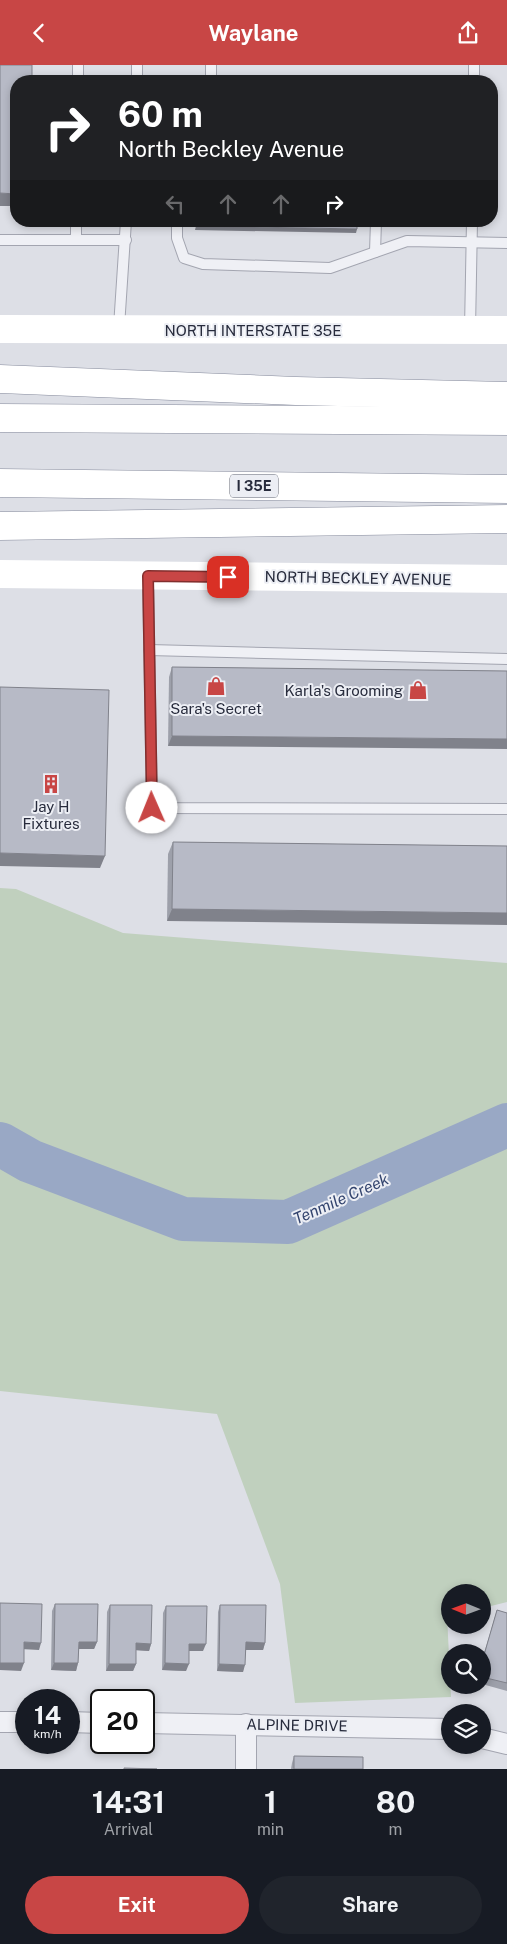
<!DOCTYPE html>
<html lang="en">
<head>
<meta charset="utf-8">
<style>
	body { margin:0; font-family:"Public Sans",sans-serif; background:#20242c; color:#f1f3f6; height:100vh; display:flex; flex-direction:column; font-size:19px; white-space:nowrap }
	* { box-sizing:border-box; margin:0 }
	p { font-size:16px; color:#9ea1a6 }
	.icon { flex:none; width:28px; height:28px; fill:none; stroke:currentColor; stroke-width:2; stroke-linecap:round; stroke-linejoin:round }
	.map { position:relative; height:1704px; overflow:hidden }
	.drawer { display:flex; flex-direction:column; background:#171b24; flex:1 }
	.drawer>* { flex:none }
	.hud { position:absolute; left:10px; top:10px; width:488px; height:152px; border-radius:20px; box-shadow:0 2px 8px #0003; background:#202124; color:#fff; overflow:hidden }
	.needle { width:32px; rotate:271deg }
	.tools { position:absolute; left:441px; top:1519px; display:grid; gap:10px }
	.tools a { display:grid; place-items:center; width:50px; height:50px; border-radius:50%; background:#171b24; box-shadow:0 2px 8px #0003; font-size:25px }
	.speed { position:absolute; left:15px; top:1624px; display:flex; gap:10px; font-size:25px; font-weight:700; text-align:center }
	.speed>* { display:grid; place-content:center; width:65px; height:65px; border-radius:50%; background:#171b24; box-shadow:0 2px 8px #0003; line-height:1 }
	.speed small { font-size:12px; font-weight:400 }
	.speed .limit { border:2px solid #111; border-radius:8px; background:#fff; color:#111 }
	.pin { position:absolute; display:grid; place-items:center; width:42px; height:42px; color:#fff; margin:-21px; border-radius:10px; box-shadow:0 2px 8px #0006 }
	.me { position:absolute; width:55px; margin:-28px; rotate:359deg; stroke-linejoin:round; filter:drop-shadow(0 0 4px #0008) }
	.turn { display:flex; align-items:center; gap:18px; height:105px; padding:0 25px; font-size:22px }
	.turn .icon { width:65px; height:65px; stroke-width:2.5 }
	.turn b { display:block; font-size:35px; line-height:42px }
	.lanes { display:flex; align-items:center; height:48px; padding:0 25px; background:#0003; justify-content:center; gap:25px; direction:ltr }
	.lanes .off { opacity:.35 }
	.eta { display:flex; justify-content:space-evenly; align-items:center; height:85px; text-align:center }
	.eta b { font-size:30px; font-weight:700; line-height:35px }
	.action { display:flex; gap:10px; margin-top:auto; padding:10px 25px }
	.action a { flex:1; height:58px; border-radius:30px; background:#c84645; color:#fff; font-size:20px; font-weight:700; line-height:58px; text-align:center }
	.action a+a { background:#20242c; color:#f1f3f6 }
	header { display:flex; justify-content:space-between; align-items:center; height:65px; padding:0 25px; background:#c84645; color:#fff; font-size:22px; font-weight:700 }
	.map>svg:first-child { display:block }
	.green { fill:#c0d0be }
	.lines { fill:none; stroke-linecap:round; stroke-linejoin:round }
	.river { stroke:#99a8c5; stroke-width:44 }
	.lane-casing { stroke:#a3a5b0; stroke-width:12 }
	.street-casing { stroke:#a3a5b0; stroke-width:22 }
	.highway-casing { stroke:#858a9c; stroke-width:29 }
	.lane { stroke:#eff0f5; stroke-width:10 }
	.street { stroke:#eff0f5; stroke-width:20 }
	.secondary { stroke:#fff; stroke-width:28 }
	.highway { stroke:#fff; stroke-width:28 }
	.wall { fill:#9da0aa }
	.shaded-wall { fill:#80828b }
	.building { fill:#b7bac6; stroke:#80828b }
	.route-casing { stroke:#822e2d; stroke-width:12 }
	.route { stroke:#c84645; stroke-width:9 }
	.labels { text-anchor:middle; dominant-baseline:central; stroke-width:4; stroke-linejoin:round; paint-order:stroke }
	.shield { fill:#eceef4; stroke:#626673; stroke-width:1 }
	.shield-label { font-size:14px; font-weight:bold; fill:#272b3c }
	.street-label { font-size:15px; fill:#272b3c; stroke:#eceef4 }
	.poi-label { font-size:15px; fill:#272b3c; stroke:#eceef4 }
	.water-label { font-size:16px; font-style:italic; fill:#33446e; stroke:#eceef4 }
</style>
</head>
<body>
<header><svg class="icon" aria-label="back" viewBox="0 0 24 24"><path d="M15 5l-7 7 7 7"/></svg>Waylane<svg class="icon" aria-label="share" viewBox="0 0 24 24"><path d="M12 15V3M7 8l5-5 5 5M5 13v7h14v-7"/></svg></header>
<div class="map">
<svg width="507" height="1704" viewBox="0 0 507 1704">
	<rect width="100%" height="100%" fill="#dddfe6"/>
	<path class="green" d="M0,823L16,824L123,868L507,898V1537L483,1543L482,1528H450V1549L447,1550L451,1632L295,1638L280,1519L217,1349L0,1326Z"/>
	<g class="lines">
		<path class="river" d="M0,1079L30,1096L183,1154L288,1157L507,1060"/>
		<g class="lane-casing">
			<g id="lane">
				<path d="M137,0V16"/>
				<path d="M78,16V0"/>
				<path d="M211,16V0"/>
				<path d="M474,16V0"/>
				<path d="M177,156V173L184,193L203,199L330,203L407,176L507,178"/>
				<path d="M0,175H126"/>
				<path d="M76,175V156"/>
				<path d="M375,187L376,156"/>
				<path d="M119,262L126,156"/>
				<path d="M470,264L472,156"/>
				<path d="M148,512L152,743L507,744"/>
				<path d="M149,585L507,594"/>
			</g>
		</g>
		<g class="street-casing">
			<g id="street">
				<path d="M0,1657H26"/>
				<path d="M69,1657L101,1658"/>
				<path d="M144,1658L450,1664"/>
				<path d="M482,1673L507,1679"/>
				<path d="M246,1704V1659"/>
			</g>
		</g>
		<g class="highway-casing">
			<g id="highway">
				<path d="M0,314L296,326L507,331"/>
				<path d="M0,353L507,356"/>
				<path d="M0,418L507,424"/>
				<path d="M0,461L507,454"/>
			</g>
		</g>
		<use href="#lane" class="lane"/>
		<use href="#street" class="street"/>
		<g class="secondary">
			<path d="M0,264L507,265"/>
			<path d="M0,509L507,514"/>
		</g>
		<use href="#highway" class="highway"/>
	</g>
	<g class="wall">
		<path d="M172,602L507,606L168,681L169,612Z"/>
		<path d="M173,777L507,781L167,856L168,789Z"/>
		<path d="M55,1539L97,1577L94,1584H79L78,1598L76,1606L51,1605L52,1546Z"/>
		<path d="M110,1540L151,1579L149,1586L136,1585V1599L133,1606H106L107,1547Z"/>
		<path d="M220,1540L265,1578L263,1585H246L243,1607L217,1606L218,1547Z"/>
		<path d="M166,1541L203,1586H189L186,1606L162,1605L163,1548Z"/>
		<path d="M497,1545L507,1548V1626L482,1619V1595Z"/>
		<path d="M294,1691L363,1704H291L292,1698Z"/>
	</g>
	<g class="shaded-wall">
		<path d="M0,128L16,129V141H0Z"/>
		<path d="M196,161L357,164L356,168L195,165Z"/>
		<path d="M172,671L507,674V684L168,681Z"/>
		<path d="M0,788L105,791L100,803L0,801Z"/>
		<path d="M172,844L507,848V860L167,856Z"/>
		<path d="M24,1577L41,1578L39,1585L21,1584Z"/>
		<path d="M79,1577H97L94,1584H76Z"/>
		<path d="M246,1577L265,1578L263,1585H243Z"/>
		<path d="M136,1578L151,1579L149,1586L133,1585Z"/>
		<path d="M189,1579H206L203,1586H187Z"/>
		<path d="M0,1598H24L21,1606L0,1605Z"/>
		<path d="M54,1598H78L76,1606L51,1605Z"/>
		<path d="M165,1598L189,1599L186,1606L162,1605Z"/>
		<path d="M109,1599H136L133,1606H106Z"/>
		<path d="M219,1599L245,1600L243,1607L217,1606Z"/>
	</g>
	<g class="building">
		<path d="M0,0H32V16H16V129L0,128Z"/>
		<path d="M196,156H357V164L196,161Z"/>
		<path d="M172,602L507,606V674L172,671Z"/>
		<path d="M0,622L109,625L105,791L0,788Z"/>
		<path d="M173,777L507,781V848L172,844Z"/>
		<path d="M0,1538L42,1539L41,1578L24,1577V1598H0Z"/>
		<path d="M55,1539H98L97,1577H79L78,1598H54Z"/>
		<path d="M110,1540H152L151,1579L136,1578V1599H109Z"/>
		<path d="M220,1540H266L265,1578L246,1577L245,1600L219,1599Z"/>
		<path d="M166,1541H207L206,1579H189V1599L165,1598Z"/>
		<path d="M497,1545L507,1548V1618L482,1612V1597Z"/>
		<path d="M294,1691L363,1692V1704H294Z"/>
		<path d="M124,1703L157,1704H124Z"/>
	</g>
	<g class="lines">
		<g class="route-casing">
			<path id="route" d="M152,743L148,511L228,512"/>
		</g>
		<use href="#route" class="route"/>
	</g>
	<defs>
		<g id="shop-bare" transform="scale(1.5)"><path d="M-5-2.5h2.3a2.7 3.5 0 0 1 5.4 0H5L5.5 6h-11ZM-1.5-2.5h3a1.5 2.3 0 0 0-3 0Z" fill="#c84645" stroke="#eceef4" stroke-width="2.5" paint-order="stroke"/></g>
		<g id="building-bare" transform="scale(1.5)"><path d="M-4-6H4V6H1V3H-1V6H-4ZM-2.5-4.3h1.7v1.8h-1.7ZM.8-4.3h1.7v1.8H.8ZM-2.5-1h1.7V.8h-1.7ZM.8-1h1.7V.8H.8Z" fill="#c84645" stroke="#eceef4" stroke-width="2.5" paint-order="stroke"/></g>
	</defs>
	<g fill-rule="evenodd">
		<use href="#shop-bare" x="216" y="621"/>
		<use href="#shop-bare" x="418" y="625"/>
		<use href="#building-bare" x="51" y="719"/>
	</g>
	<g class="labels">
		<rect class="shield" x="230" y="409.5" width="48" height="23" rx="4"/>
		<g class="shield-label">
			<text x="254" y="421">I 35E</text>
		</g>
		<g class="street-label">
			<text x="253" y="265">NORTH INTERSTATE 35E</text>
			<text transform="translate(358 513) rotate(1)">NORTH BECKLEY AVENUE</text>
			<text transform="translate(297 1660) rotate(1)">ALPINE DRIVE</text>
		</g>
		<g class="poi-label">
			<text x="403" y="625" text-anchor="end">Karla's Grooming</text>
			<text x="216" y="643">Sara's Secret</text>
			<text x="51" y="741">Jay H<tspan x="51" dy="17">Fixtures</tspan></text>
		</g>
		<g class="water-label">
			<text transform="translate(341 1134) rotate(-24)">Tenmile Creek</text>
		</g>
	</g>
</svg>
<div class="tools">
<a><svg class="needle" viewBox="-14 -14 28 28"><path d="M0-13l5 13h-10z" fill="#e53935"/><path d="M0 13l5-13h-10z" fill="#9ea1a6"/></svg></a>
<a><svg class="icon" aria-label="search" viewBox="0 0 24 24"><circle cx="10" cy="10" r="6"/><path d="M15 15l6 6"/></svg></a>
<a><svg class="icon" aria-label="layers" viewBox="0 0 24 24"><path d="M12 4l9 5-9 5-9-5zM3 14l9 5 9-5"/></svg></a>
</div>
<div class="speed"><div>14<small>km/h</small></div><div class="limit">20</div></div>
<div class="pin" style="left:228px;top:512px;background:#d93025"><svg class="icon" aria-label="arrive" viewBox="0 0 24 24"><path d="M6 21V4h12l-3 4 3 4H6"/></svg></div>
<svg class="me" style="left:152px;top:743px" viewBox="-20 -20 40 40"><circle r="19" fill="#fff"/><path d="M0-13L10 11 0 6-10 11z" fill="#c84645"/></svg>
<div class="hud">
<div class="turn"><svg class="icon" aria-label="right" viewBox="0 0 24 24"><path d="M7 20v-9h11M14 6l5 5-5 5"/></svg><div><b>60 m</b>North Beckley Avenue</div></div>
<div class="lanes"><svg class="icon off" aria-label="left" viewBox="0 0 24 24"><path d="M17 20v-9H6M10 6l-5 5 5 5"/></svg><svg class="icon off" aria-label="ahead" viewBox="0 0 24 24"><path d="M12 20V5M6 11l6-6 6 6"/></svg><svg class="icon off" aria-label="ahead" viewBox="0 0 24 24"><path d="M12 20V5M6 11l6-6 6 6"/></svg><svg class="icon" aria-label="right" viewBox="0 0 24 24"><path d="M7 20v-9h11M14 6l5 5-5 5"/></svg></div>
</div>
</div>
<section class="drawer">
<div class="eta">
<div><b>14:31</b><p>Arrival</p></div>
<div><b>1</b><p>min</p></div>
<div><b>80</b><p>m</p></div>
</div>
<div class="action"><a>Exit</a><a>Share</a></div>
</section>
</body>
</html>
